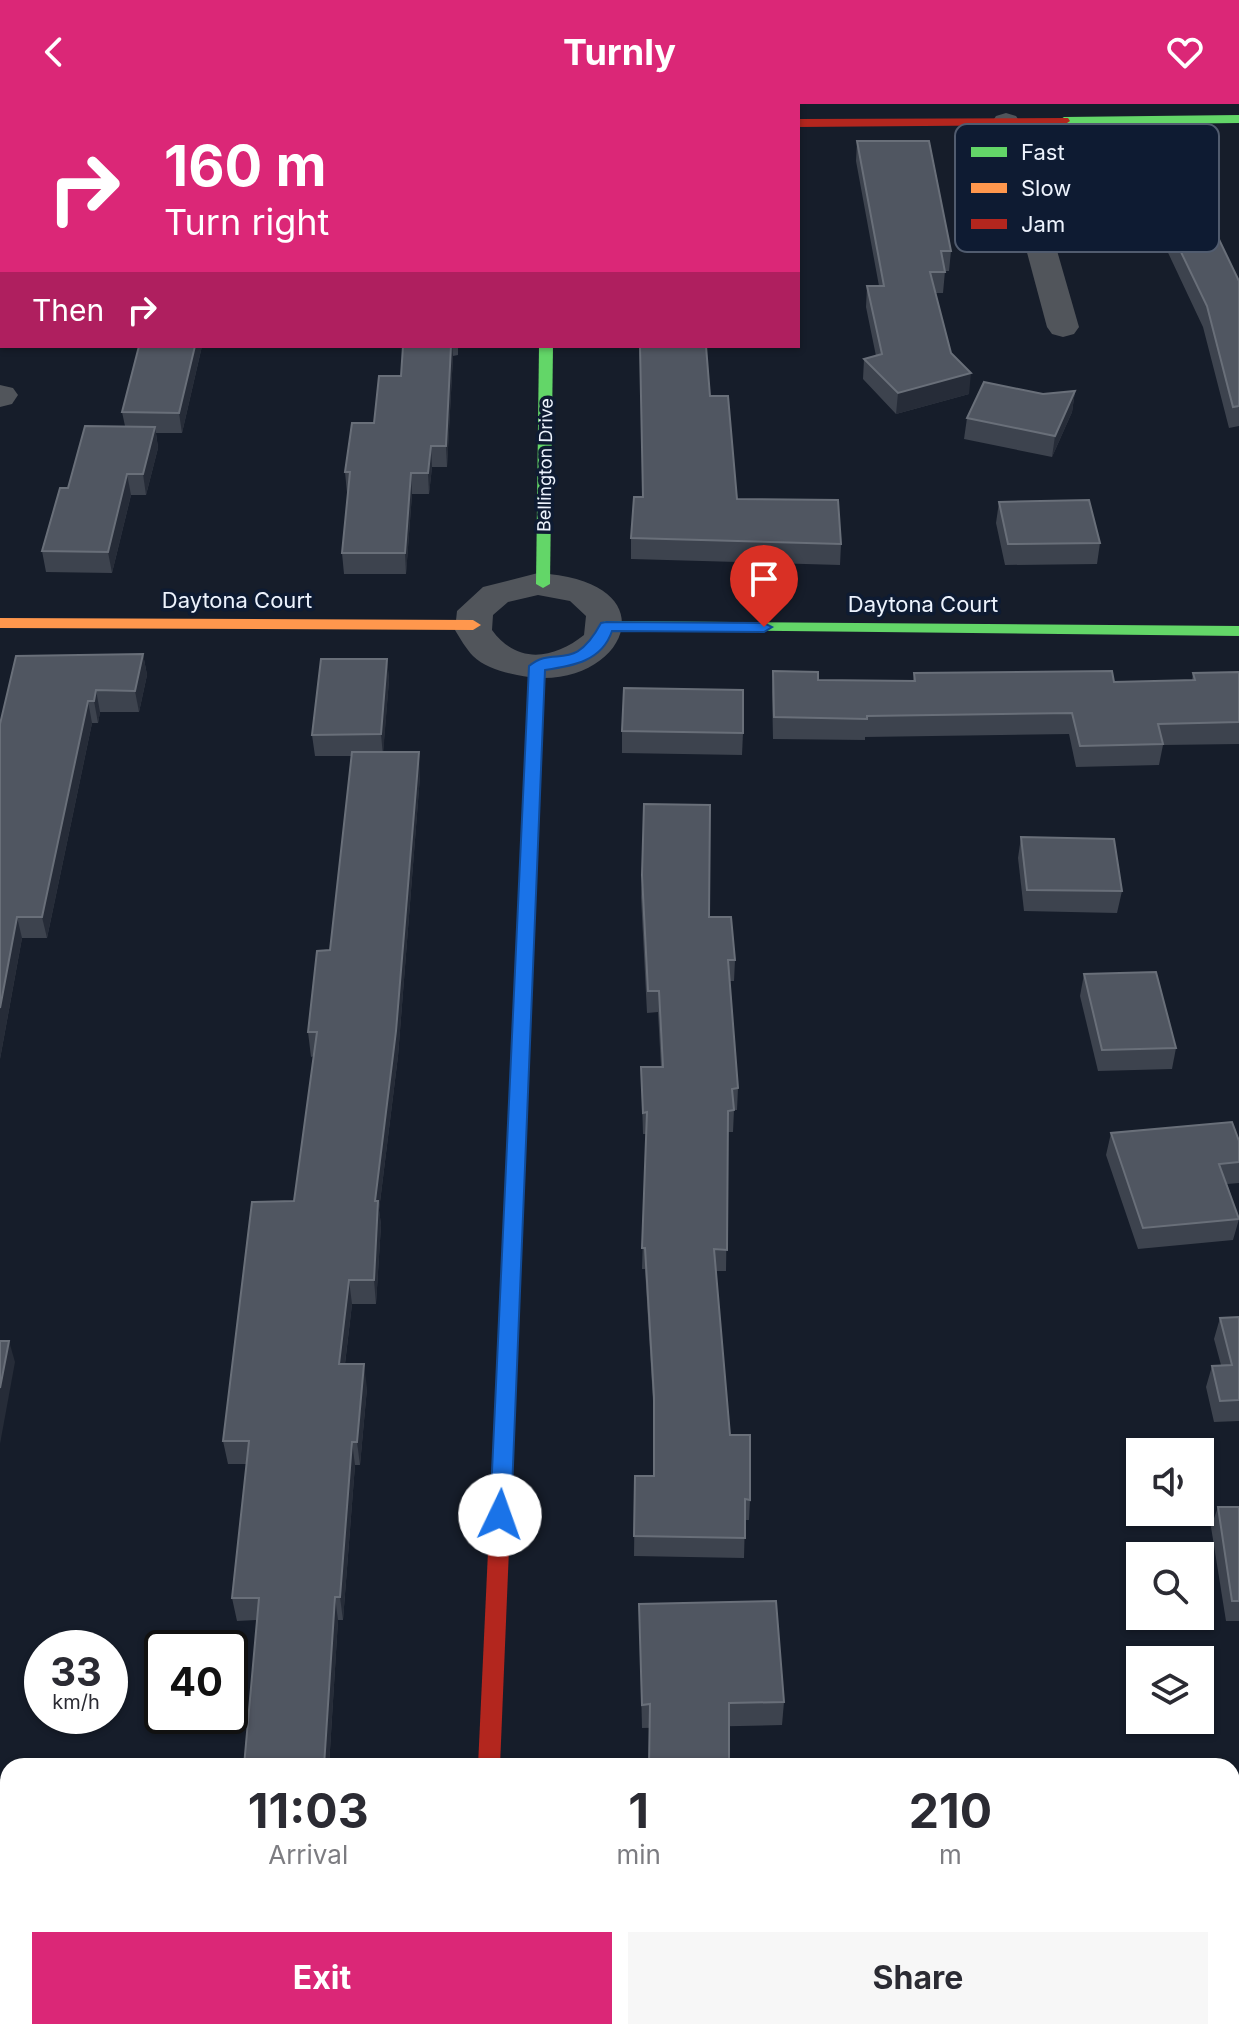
<!DOCTYPE html>
<html lang="en">
<head>
<meta charset="utf-8">
<style>
	body { margin:0; font-family:Inter,sans-serif; background:#f7f7f7; color:#2b2b33; height:100vh; display:flex; flex-direction:column; font-size:30px; white-space:nowrap }
	* { box-sizing:border-box; margin:0 }
	p { font-size:26px; color:#7c7c81 }
	.icon { flex:none; width:44px; height:44px; fill:none; stroke:currentColor; stroke-width:2; stroke-linecap:round; stroke-linejoin:round }
	.map { position:relative; flex:1; overflow:hidden }
	.details { position:absolute; left:0px; top:1654px; width:1240px; height:282px; display:flex; flex-direction:column; background:#fff; border-radius:24px 24px 0 0; box-shadow:0 2px 6px #0004 }
	.details>* { flex:none }
	.top-card { position:absolute; left:0px; top:0px; width:800px; height:244px; box-shadow:0 2px 6px #0004; background:#db2777; color:#fff; overflow:hidden }
	.controls { position:absolute; left:1126px; top:1334px; display:grid; gap:16px }
	.controls a { display:grid; place-items:center; width:88px; height:88px; border-radius:0px; background:#fff; box-shadow:0 2px 6px #0004; font-size:40px }
	.speed { position:absolute; left:24px; top:1526px; display:flex; gap:16px; font-size:40px; font-weight:700; text-align:center }
	.speed>* { display:grid; place-content:center; width:104px; height:104px; border-radius:50%; background:#fff; box-shadow:0 2px 6px #0004; line-height:1 }
	.speed small { font-size:20px; font-weight:400 }
	.speed .limit { border:4px solid #111; border-radius:12px; background:#fff; color:#111 }
	.pin { position:absolute; display:grid; place-items:center; width:68px; height:68px; color:#fff; margin:-82px -34px; border-radius:50% 50% 50% 0; rotate:-45deg; box-shadow:0 0 8px #0007 }
	.pin .icon { rotate:45deg }
	.me { position:absolute; width:88px; margin:-44px; rotate:3deg; stroke-linejoin:round; filter:drop-shadow(0 0 6px #0008) }
	.turn { display:flex; align-items:center; gap:28px; height:168px; padding:0 32px; font-size:36px }
	.turn .icon { width:104px; height:104px; stroke-width:2.5 }
	.turn b { display:block; font-size:56px; line-height:68px }
	.then { display:flex; align-items:center; height:76px; padding:0 32px; background:#0003; gap:16px; font-size:30px }
	.eta { display:flex; justify-content:space-evenly; align-items:center; height:136px; text-align:center }
	.eta b { font-size:48px; font-weight:700; line-height:56px }
	.primary-button { display:flex; gap:16px; margin-top:auto; padding:16px 32px }
	.primary-button a { flex:1; height:92px; border-radius:0px; background:#db2777; color:#fff; font-size:32px; font-weight:700; line-height:92px; text-align:center }
	.primary-button a+a { background:#f7f7f7; color:#2b2b33 }
	header { display:flex; justify-content:space-between; align-items:center; height:104px; padding:0 32px; background:#db2777; color:#fff; font-size:36px; font-weight:700 }
	.map>svg:first-child { display:block }
	.lines { fill:none; stroke-linecap:round; stroke-linejoin:round }
	.street { fill:#51555b; fill-rule:evenodd }
	.fast { fill:#63d668; fill-rule:evenodd }
	.slow { fill:#ff974d; fill-rule:evenodd }
	.jam { fill:#b3261e; fill-rule:evenodd }
	.wall { fill:#3d434e }
	.shaded-wall { fill:#262c38 }
	.building { fill:#505661; stroke:#696f79; stroke-width:2 }
	.route { fill:#1a73e8; stroke:#114b97; stroke-width:2 }
	.labels { text-anchor:middle; dominant-baseline:central; stroke-width:7; stroke-linejoin:round; paint-order:stroke }
	.far-street-label { font-size:18px; fill:#edf3fd; stroke:#0e1b32 }
	.street-label { font-size:22px; fill:#edf3fd; stroke:#0e1b32 }
	.key { fill:#0e1b32; stroke:#515c6f; stroke-width:2 }
	.key-label { font-size:22px; fill:#edf3fd }
</style>
</head>
<body>
<header><svg class="icon" aria-label="back" viewBox="0 0 24 24"><path d="M15 5l-7 7 7 7"/></svg>Turnly<svg class="icon" aria-label="heart" viewBox="0 0 24 24"><path d="M12 20l-8-8c-3-5 5-10 8-4 3-6 11-1 8 4z"/></svg></header>
<div class="map">
<svg width="1239" height="1935" viewBox="0 0 1239 1935">
	<rect width="100%" height="100%" fill="#161d2a"/>
	<g class="lines">
		<g class="street">
			<path d="M1006,9L1016,12L1020,18L1079,223L1074,230L1063,233L1052,230L1047,223L992,18L996,12Z"/>
			<rect x="0" y="24" width="2" height="18"/>
			<path d="M0,281L13,284L18,291L12,300L0,303Z"/>
			<path d="M538,469C681,478 619,594 517,571C502,568 484,563 473,552C466,545 460,534 455,526L457,507L483,483ZM538,491L570,497L586,512L584,531C554,555 517,561 492,526L493,511L508,498Z"/>
			<path d="M448,1928H508L507,1935H447Z"/>
		</g>
		<g class="fast">
			<path d="M1239,11V19L1064,21L1058,17L1064,13Z"/>
			<path d="M539,242H553L550,480L543,484L536,480Z"/>
			<path d="M606,517L1239,522V532L601,525V519Z"/>
			<path d="M537,557L545,562L536,767L528,773L520,767L529,562Z"/>
		</g>
		<g class="slow">
			<path d="M0,514L473,516L481,521L473,526L0,524Z"/>
			<path d="M528,761L536,767L516,1276L513,1282L506,1284L499,1282L496,1276L520,767Z"/>
		</g>
		<g class="jam">
			<path d="M1068,14L1070,17L1064,21L798,23V15Z"/>
			<path d="M506,1268L513,1270L516,1276L500,1662H478L496,1276L499,1270Z"/>
		</g>
	</g>
	<g class="wall">
		<path d="M1099,33L1202,100L1239,177V322L1229,324L1203,223L1163,138H1122L1096,53Z"/>
		<path d="M857,37L951,147L949,167H945L943,189H935L951,249L969,290L896,310L863,275L864,255L876,252L866,203L867,182H879L856,57Z"/>
		<path d="M2,156V209H0V161Z"/>
		<path d="M139,242H202L182,329H156L158,344L146,391H131L112,469L46,468L42,447L68,384L125,322L122,308Z"/>
		<path d="M403,242H458V251L453,252L447,363H432L429,390H412L406,470H344L342,449L348,389H347L345,368L401,272Z"/>
		<path d="M1075,287L1072,308L1052,353L964,335L967,314L1043,290Z"/>
		<path d="M710,292L737,395L841,440L840,461L631,455V434L642,393Z"/>
		<path d="M999,398L1100,439L1097,460L1005,461L996,419Z"/>
		<path d="M143,550L147,571L139,608H100L98,619H92L47,834H22L0,955V620Z"/>
		<path d="M387,555L389,576L383,648L420,672L398,952L379,1106L381,1121L376,1200H352L345,1260L367,1284L360,1361H355L343,1516H338L329,1662H244L257,1516L237,1517L232,1494L247,1360H228L223,1337L294,1097L314,952L311,953L308,928L330,846L352,652H315L312,631Z"/>
		<path d="M773,567L818,576L913,577L914,569L1114,578L1192,576L1193,569L1239,568V640L1163,641L1159,661L1076,663L1069,630L865,633V636L773,635L772,588Z"/>
		<path d="M622,627L743,629L742,651L622,649Z"/>
		<path d="M644,700L709,813L735,856L734,877H730L738,984L737,1006H734L733,1028H728L726,1167H715L730,1331L750,1396L749,1416H745L744,1454L634,1452L635,1372H654V1314L645,1165H642L646,1030H643L641,963H661L658,908L647,909L641,793Z"/>
		<path d="M1021,733L1122,787L1117,809L1024,807L1018,754Z"/>
		<path d="M1084,870L1176,944L1172,965L1098,967L1080,892Z"/>
		<path d="M1111,1029L1239,1037V1079L1227,1080L1239,1115L1233,1136L1138,1145L1106,1051Z"/>
		<path d="M1239,1213V1317L1214,1318L1206,1283L1212,1262L1221,1261L1214,1235L1220,1214Z"/>
		<path d="M1218,1403H1239V1517H1226L1211,1423Z"/>
		<path d="M639,1500L784,1598L782,1621L642,1624Z"/>
	</g>
	<g class="shaded-wall">
		<path d="M195,242H202L182,329L179,309Z"/>
		<path d="M451,242H452L453,252L447,363L446,342Z"/>
		<path d="M971,269L969,290L896,310L898,289Z"/>
		<path d="M1075,287L1072,308L1052,353L1055,332Z"/>
		<path d="M155,323L158,344L146,391L143,370Z"/>
		<path d="M431,342L432,363L429,390L428,369Z"/>
		<path d="M411,369L412,390L406,470L405,449Z"/>
		<path d="M127,370L131,391L112,469L108,448Z"/>
		<path d="M143,550L147,571L139,608L135,587Z"/>
		<path d="M387,555L389,576L383,652L381,630Z"/>
		<path d="M96,586L100,608L98,619L94,597Z"/>
		<path d="M88,597L92,619L47,834L42,813Z"/>
		<path d="M419,648L420,672L398,952L379,1106L381,1121L376,1200L374,1176L375,1097Z"/>
		<path d="M17,813L22,834L0,955V904Z"/>
		<path d="M349,1176L352,1200L342,1284L339,1260Z"/>
		<path d="M9,1237L15,1258L0,1340V1284Z"/>
		<path d="M364,1260L367,1284L360,1361L357,1338Z"/>
		<path d="M352,1338L355,1361L343,1516L340,1493Z"/>
		<path d="M335,1493L338,1516L329,1662H324Z"/>
		<path d="M294,1928H300L299,1935H294Z"/>
	</g>
	<g class="building">
		<rect x="628" y="0" width="57" height="2"/>
		<path d="M1099,33H1179L1202,100L1239,177V302L1233,303L1207,202L1166,117L1125,118Z"/>
		<path d="M857,37H929L951,147H941L945,168H930L951,249L971,269L898,289L864,255L882,250L867,182H884Z"/>
		<path d="M2,156V189H0V161Z"/>
		<path d="M139,242H195L179,309L122,308Z"/>
		<path d="M403,242H451L446,342H431L428,369H411L405,449H342L350,368H345L352,319H374L379,272H401Z"/>
		<path d="M640,242H706L710,292H728L737,395L838,396L841,440L631,434L634,393H643Z"/>
		<path d="M984,278L1043,290L1075,287L1055,332L967,314Z"/>
		<path d="M85,322L155,323L143,370H127L108,448L42,447L60,384H68Z"/>
		<path d="M1089,396L1100,439L1008,440L999,398Z"/>
		<path d="M143,550L135,587L96,586L94,597H88L42,813H17L0,904V620L16,552Z"/>
		<path d="M321,555H387L381,630L312,631Z"/>
		<path d="M773,567L818,568V576L915,577L914,569L1112,567L1114,578L1195,576L1193,569L1239,568V618L1158,620L1163,640L1080,642L1072,609L867,612V615L774,613Z"/>
		<path d="M624,584L743,586V629L622,627Z"/>
		<path d="M352,648H419L396,927L375,1097H378L374,1176H349L339,1260H364L357,1338H352L340,1493H335L324,1662H244L259,1494H232L249,1337H223L252,1098L294,1097L317,928H308L317,847L330,846Z"/>
		<path d="M644,700L710,701L709,813H731L735,856H728L738,984L732,985L734,1006L728,1007L727,1146L714,1145L730,1331H750V1396L745,1395V1434L634,1432L635,1372H654V1293L645,1144H642L647,1008L643,1009L641,963H663L659,887H648L642,771Z"/>
		<path d="M1021,733L1114,735L1122,787L1027,786Z"/>
		<path d="M1156,868L1176,944L1102,946L1084,870Z"/>
		<path d="M1232,1018L1239,1037V1058L1219,1060L1239,1115L1143,1124L1111,1029Z"/>
		<path d="M1239,1213V1296L1220,1297L1212,1262L1232,1261L1220,1214Z"/>
		<path d="M0,1237H9L0,1284Z"/>
		<path d="M1218,1403H1239V1497H1232Z"/>
		<path d="M776,1497L784,1598L729,1599V1662H649L650,1600L642,1601L639,1500Z"/>
		<path d="M169,1928H294V1935H168Z"/>
		<path d="M632,1928H771L772,1935H632Z"/>
	</g>
	<path class="route" d="M606,518L764,519L772,523L764,528L612,527C602,557 573,562 545,566L511,1411L508,1417H493L490,1411L529,562C555,540 573,571 601,519Z"/>
	<g class="labels">
		<g class="far-street-label">
			<text transform="translate(545 361) rotate(-89)">Bellington Drive</text>
		</g>
		<g class="street-label">
			<text x="237" y="496">Daytona Court</text>
			<text x="923" y="500">Daytona Court</text>
		</g>
	</g>
	<rect x="955" y="20" width="264" height="128" rx="12" class="key"/>
	<rect x="971" y="43" width="36" height="10" fill="#63d668"/>
	<rect x="971" y="79" width="36" height="10" fill="#ff974d"/>
	<rect x="971" y="115" width="36" height="10" fill="#b3261e"/>
	<g class="key-label">
		<text x="1021" y="56">Fast</text>
		<text x="1021" y="92">Slow</text>
		<text x="1021" y="128">Jam</text>
	</g>
</svg>
<div class="controls">
<a><svg class="icon" aria-label="sound" viewBox="0 0 24 24"><path d="M4 9h4l5-4v14l-5-4H4zM17 9q2 3 0 6"/></svg></a>
<a><svg class="icon" aria-label="search" viewBox="0 0 24 24"><circle cx="10" cy="10" r="6"/><path d="M15 15l6 6"/></svg></a>
<a><svg class="icon" aria-label="layers" viewBox="0 0 24 24"><path d="M12 4l9 5-9 5-9-5zM3 14l9 5 9-5"/></svg></a>
</div>
<div class="speed"><div>33<small>km/h</small></div><div class="limit">40</div></div>
<div class="pin" style="left:764px;top:523px;background:#d93025"><svg class="icon" aria-label="arrive" viewBox="0 0 24 24"><path d="M6 21V4h12l-3 4 3 4H6"/></svg></div>
<svg class="me" style="left:500px;top:1411px" viewBox="-20 -20 40 40"><circle r="19" fill="#fff"/><path d="M0-13L10 11 0 6-10 11z" fill="#1a73e8"/></svg>
<div class="top-card">
<div class="turn"><svg class="icon" aria-label="right" viewBox="0 0 24 24"><path d="M7 20v-9h11M14 6l5 5-5 5"/></svg><div><b>160 m</b>Turn right</div></div>
<div class="then">Then<svg class="icon" aria-label="right" viewBox="0 0 24 24"><path d="M7 20v-9h11M14 6l5 5-5 5"/></svg></div>
</div>
<section class="details">
<div class="eta">
<div><b>11:03</b><p>Arrival</p></div>
<div><b>1</b><p>min</p></div>
<div><b>210</b><p>m</p></div>
</div>
<div class="primary-button"><a>Exit</a><a>Share</a></div>
</section>
</div>
</body>
</html>
